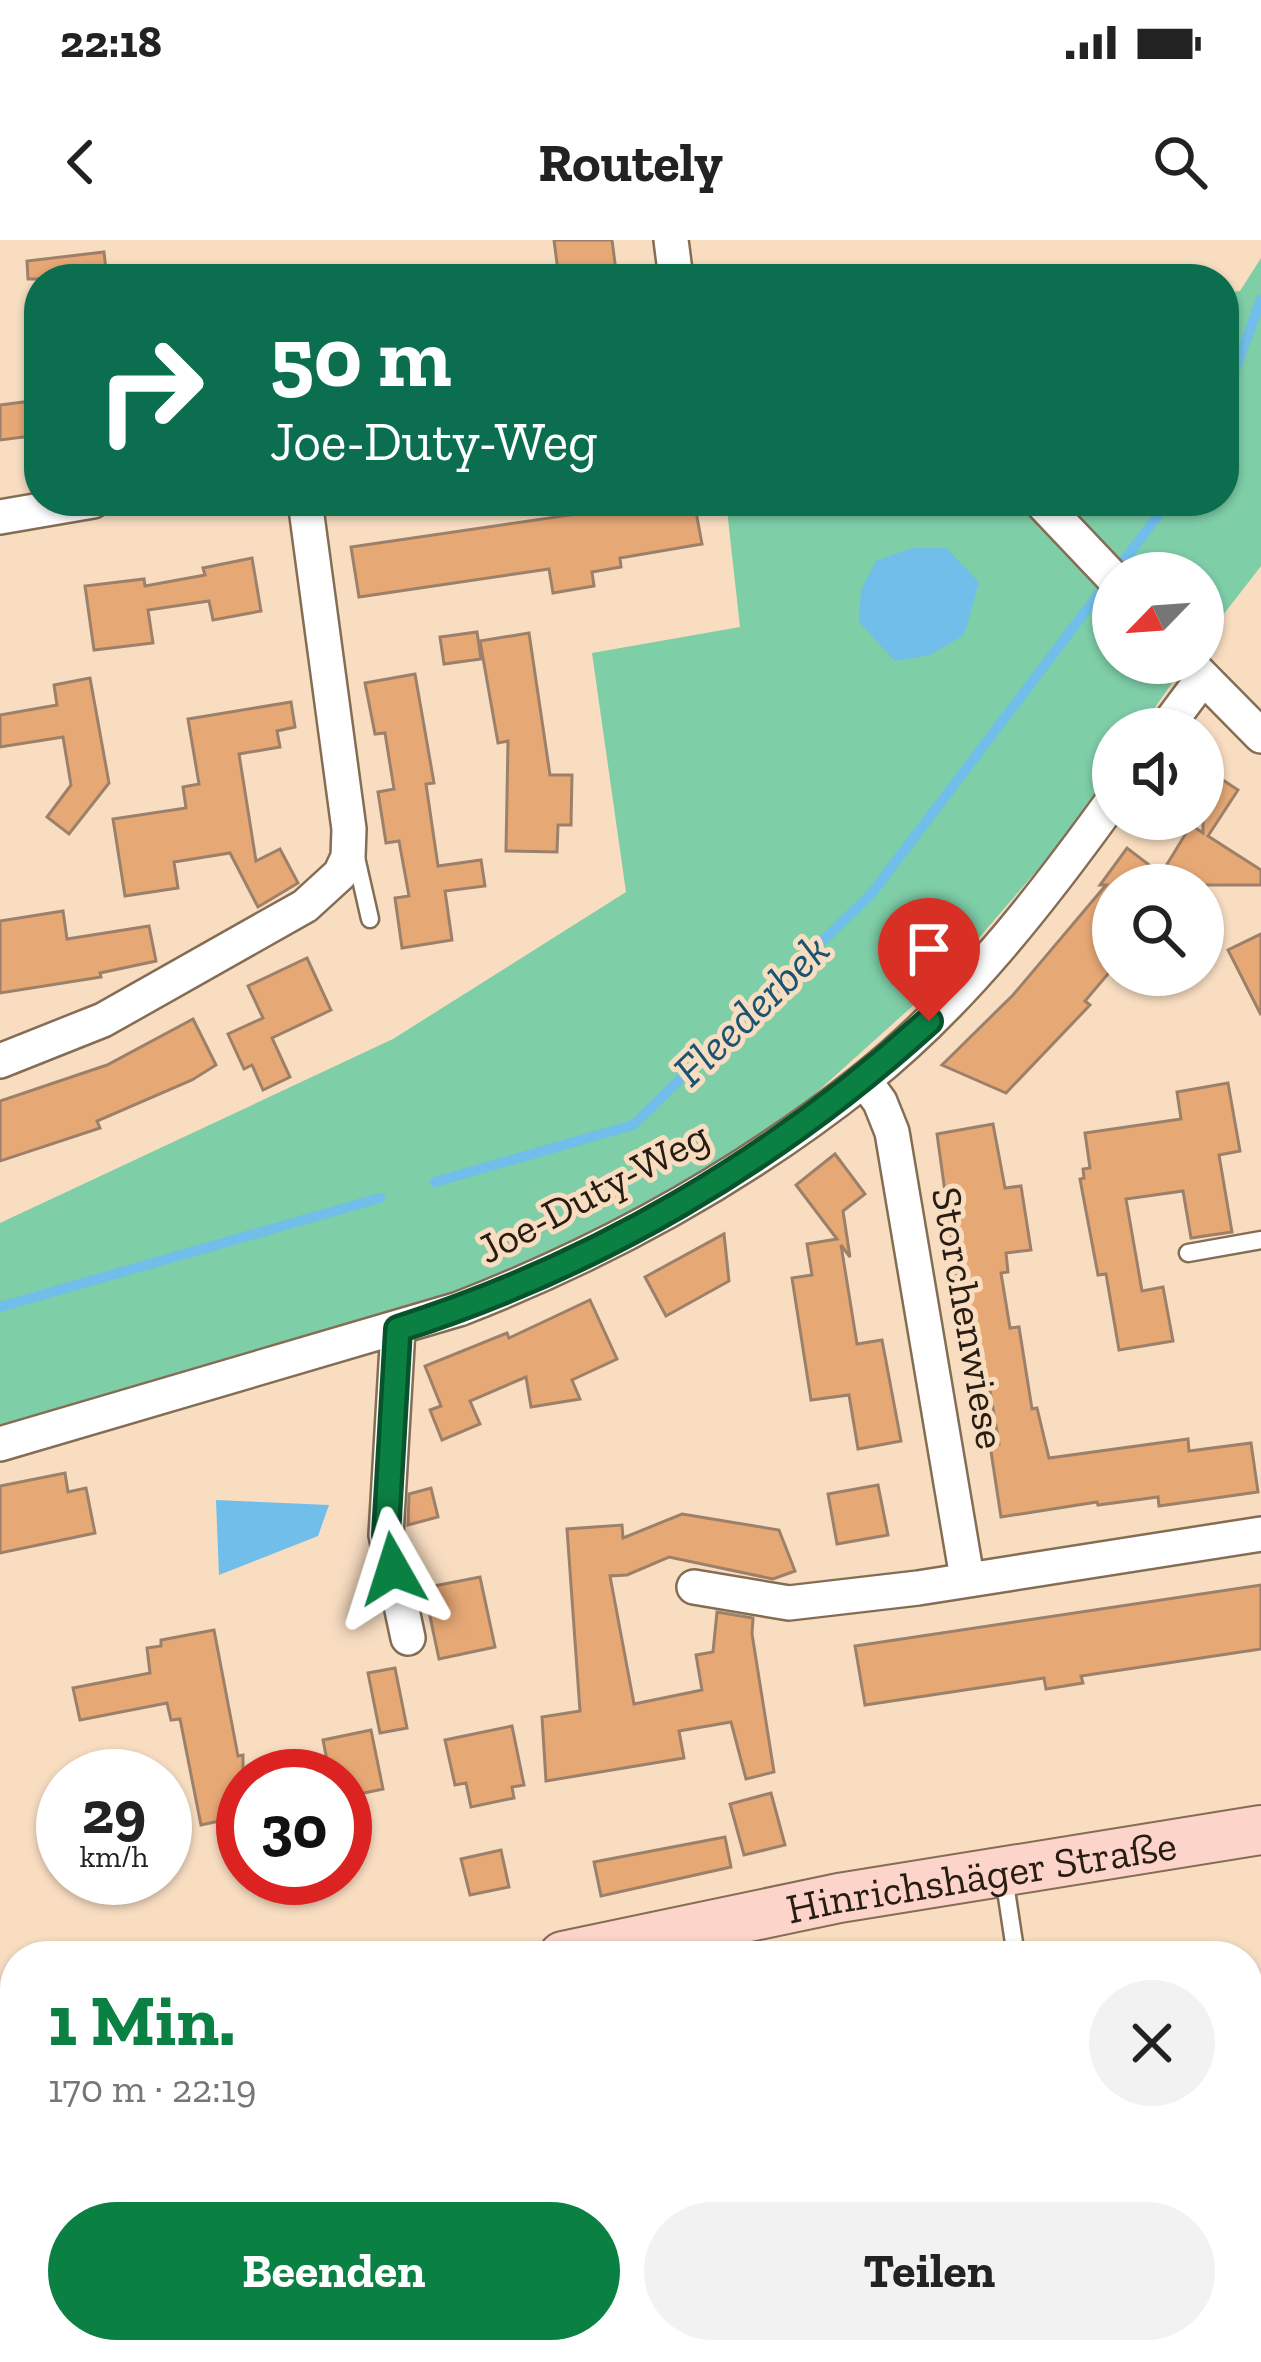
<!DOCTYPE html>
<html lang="de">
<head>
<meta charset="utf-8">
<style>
	body { margin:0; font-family:"Zilla Slab",serif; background:#f2f2f2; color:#222; height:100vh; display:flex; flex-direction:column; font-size:45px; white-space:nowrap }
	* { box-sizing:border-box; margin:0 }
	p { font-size:39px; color:#767676 }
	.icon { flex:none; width:66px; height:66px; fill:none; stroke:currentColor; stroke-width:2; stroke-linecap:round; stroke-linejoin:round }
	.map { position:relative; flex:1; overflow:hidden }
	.details { position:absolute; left:0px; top:1701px; width:1263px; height:423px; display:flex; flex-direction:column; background:#fff; border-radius:48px 48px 0 0; box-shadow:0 3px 9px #0004 }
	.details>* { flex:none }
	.hud { position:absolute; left:24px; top:24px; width:1215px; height:252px; border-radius:48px; box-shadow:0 3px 9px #0004; background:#0b6e4f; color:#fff; overflow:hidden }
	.needle { width:78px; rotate:245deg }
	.controls { position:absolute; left:1092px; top:312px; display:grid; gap:24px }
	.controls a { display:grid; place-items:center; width:132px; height:132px; border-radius:50%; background:#fff; box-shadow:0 3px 9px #0004; font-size:60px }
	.speed { position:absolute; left:36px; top:1509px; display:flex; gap:24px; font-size:60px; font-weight:700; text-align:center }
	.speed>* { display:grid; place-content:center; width:156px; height:156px; border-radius:50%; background:#fff; box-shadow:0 3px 9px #0004; line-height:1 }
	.speed small { font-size:30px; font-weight:400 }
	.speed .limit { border:18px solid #d22; background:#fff; color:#111 }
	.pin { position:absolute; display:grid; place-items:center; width:102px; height:102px; color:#fff; margin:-123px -51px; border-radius:50% 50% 50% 0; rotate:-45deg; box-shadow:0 0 12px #0007 }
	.pin .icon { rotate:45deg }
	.me { position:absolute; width:132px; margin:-66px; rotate:354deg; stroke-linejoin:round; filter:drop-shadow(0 0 9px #0008) }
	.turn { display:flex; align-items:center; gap:42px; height:252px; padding:0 48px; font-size:54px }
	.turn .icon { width:156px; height:156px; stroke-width:2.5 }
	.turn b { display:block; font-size:84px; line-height:102px }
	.round { display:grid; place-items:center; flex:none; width:126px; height:126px; border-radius:63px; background:#f2f2f2 }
	.head { display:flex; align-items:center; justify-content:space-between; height:204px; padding:0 48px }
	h1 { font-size:72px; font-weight:700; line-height:90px; color:#0b8043 }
	.action { display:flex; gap:24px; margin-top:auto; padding:24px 48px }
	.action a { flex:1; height:138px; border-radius:72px; background:#0b8043; color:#fff; font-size:48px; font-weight:700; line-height:138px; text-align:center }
	.action a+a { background:#f2f2f2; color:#222 }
	.status { display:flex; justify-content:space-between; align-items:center; height:84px; padding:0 60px; background:#fff; direction:ltr }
	.status svg { height:33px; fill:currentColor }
	header { display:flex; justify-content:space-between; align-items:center; height:156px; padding:0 48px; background:#fff; font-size:54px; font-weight:700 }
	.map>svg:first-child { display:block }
	.green { fill:#7ecea8 }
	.water { fill:#70bee9 }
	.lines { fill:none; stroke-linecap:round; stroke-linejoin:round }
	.stream { stroke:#70bee9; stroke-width:10 }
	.building { fill:#e6a875; stroke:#9d806a; stroke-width:3 }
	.lane-casing { stroke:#846d54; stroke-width:21 }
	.street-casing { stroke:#846d54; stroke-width:38 }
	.secondary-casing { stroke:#846d54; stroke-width:52 }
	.lane { stroke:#fff; stroke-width:16 }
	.street { stroke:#fff; stroke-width:33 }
	.secondary { stroke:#fcd4ca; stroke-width:48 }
	.route-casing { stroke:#07532c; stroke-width:30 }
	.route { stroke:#0b8043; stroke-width:21 }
	.labels { text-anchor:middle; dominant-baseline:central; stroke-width:10; stroke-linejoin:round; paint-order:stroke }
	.street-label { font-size:42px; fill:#271d13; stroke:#f8ddc1 }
	.water-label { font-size:45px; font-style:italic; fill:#195573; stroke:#f8ddc1 }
</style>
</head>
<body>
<div class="status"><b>22:18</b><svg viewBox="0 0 49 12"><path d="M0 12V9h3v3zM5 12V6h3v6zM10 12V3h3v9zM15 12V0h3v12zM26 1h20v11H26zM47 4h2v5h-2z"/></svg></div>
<header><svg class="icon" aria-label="back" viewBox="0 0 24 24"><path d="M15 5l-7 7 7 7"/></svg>Routely<svg class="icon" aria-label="search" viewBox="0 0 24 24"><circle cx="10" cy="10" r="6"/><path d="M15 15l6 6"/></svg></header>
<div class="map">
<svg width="1261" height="2122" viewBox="0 0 1261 2122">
	<rect width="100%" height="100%" fill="#f8ddc1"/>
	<g class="green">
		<path d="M1261,18V326L1203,401V333H1113V423H1186L1140,489H1113V528L1052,613L947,735L778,887L605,990L433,1063L0,1189V983L393,799L626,652L592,413L740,387L726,261H1224V53L1240,51Z"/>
		<path d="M0,2089L15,2090V2109H599L601,2122H0Z"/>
	</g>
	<g class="water">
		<path d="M912,308H946L979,342L964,395L930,415L895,421L859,382L861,350L876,321Z"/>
		<path d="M216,1260L329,1265L318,1296L219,1335Z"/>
	</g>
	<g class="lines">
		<g class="stream">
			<path d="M1224,159L1261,60"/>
			<path d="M435,942L633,885L872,653L1169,261"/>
			<path d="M0,1067L380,958"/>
		</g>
	</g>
	<g class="building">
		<path d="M554,0H612L617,39H559Z"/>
		<path d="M104,12L107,39H28L27,21Z"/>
		<path d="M39,160V195L0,200V165Z"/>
		<path d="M666,261H694L702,304L620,318L621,327L592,332L594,346L553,353L549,329L359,357L351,307Z"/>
		<path d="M252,318L261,371L213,380L209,361L148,370L153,403L94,410L85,346L144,339L145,346L205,335L203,328Z"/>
		<path d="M477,392L481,419L444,424L440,397Z"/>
		<path d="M529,393L550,535H572L571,585H558L557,612L506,611L508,501L498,503L480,401Z"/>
		<path d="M415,434L434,543L426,544L438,626L481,620L485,646L445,651L452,700L402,708L395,658L409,656L399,601L386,603L378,552L394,549L385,493L375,494L365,443Z"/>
		<path d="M90,438L109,543L69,594L47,577L71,545L63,497L0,507V475L57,465L54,445Z"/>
		<path d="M291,462L295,487L277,491L280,507L239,514L256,621L280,609L298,643L258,667L230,613L174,622L178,648L125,656L113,579L186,568L183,547L199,544L188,479Z"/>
		<path d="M1203,527L1238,550L1208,596L1261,630V645H1113V728L1085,761L1090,765L1006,853L942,825L1013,755L1106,645H1100L1127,608L1161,634L1191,585L1203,593Z"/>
		<path d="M63,671L67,699L149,686L156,721L100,733L101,737L0,753V681Z"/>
		<path d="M1261,694V775L1228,710Z"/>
		<path d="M307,718L331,770L272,798L290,837L263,850L252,825L244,829L228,794L263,778L248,746Z"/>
		<path d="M193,779L216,825L192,840L97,881L100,888L0,921V861L107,825Z"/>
		<path d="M1228,843L1240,911L1219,915L1232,992L1191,998L1183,951L1126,959L1142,1051L1163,1047L1173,1101L1119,1110L1106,1034L1098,1035L1080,939L1084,938L1083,929L1090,928L1085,893L1181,879L1177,852Z"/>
		<path d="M993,884L1005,948L1021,946L1031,1010L1006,1013L1008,1032L1001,1033L1010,1088L1019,1087L1032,1169L1037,1168L1049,1218L1188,1199L1189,1211L1251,1203L1258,1252L1159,1266L1158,1257L1098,1265L1097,1262L1001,1277L990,1205L999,1204L988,1139L975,1141L964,1038L957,1039L937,894Z"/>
		<path d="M835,914L865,954L843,971L850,1017L841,1005L857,1104L882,1100L901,1201L858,1209L849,1155L811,1160L792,1038L812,1035L807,1004L837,999L796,945Z"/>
		<path d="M724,994L729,1041L666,1076L645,1037Z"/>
		<path d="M590,1060L617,1119L572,1140L580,1159L531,1167L526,1137L470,1161L480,1184L442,1200L430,1170L441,1166L425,1126L507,1093L509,1098Z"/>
		<path d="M65,1233L68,1252L86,1248L95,1293L0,1313V1246Z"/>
		<path d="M878,1245L888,1295L837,1304L828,1254Z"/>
		<path d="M431,1248L438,1277L408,1285L409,1254Z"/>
		<path d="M682,1274L779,1290L795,1331L773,1339L669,1317L627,1335L610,1336L634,1464L702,1450L696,1415L713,1412L717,1372L753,1378L752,1394L774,1532L746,1539L731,1482L679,1491L684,1518L546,1541L542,1477L580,1471L567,1289L622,1285L623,1298Z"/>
		<path d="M480,1337L495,1407L439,1419L424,1348Z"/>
		<path d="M1261,1345V1409L1081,1436L1083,1443L1046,1449L1044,1438L865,1465L855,1406Z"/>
		<path d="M214,1390L238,1516L243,1515V1576L201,1585L180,1479L171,1480L167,1463L80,1480L73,1448L150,1433L147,1408L161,1406V1400Z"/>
		<path d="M395,1428L407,1488L380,1493L368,1433Z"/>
		<path d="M512,1486L524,1545L512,1547L514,1558L471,1567L466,1543L455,1545L445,1500Z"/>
		<path d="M371,1490L383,1549L345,1557V1536H330L323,1500Z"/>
		<path d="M771,1553L785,1605L744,1615L730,1564Z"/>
		<path d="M725,1597L731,1627L601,1656L594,1622Z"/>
		<path d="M501,1610L509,1647L470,1655L461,1619Z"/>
	</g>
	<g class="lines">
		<g class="lane-casing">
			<g id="lane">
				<path d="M355,613L370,679"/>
				<path d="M1188,1013L1261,1000"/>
				<path d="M1004,1637L1016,1716"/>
				<path d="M1248,1755L1261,1753"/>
				<path d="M1248,1940L1261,1938"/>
				<path d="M0,1964L15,2047"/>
			</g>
		</g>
		<g class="street-casing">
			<g id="street">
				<path d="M671,0L676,39"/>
				<path d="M1040,261L1113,338"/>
				<path d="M0,277L93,261"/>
				<path d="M1189,423L1261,496"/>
				<path d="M1165,489L1203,438"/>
				<path d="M0,821L103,780L305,666L340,634L348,617L349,589L305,261"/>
				<path d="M864,840L880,862L892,892L967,1338"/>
				<path d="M398,1089L386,1295L408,1398"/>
				<path d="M0,1204L459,1069C603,1013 742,937 864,840C961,763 1041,660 1113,560"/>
				<path d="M694,1347L789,1363L918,1348L1261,1294"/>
				<path d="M0,2067L15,2066"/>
			</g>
		</g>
		<g class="secondary-casing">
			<g id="secondary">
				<path id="s1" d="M563,1716L839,1658L1261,1590"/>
				<path d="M0,1773L15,1774"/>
			</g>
		</g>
		<use href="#lane" class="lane"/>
		<use href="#street" class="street"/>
		<use href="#secondary" class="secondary"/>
	</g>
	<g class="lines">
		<g class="route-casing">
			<path id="route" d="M393,1329L386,1295L398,1089C596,1026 776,920 929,781"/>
		</g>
		<use href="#route" class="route"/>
	</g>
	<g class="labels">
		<g class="street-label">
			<text transform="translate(593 952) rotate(-28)">Joe-Duty-Weg</text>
			<text transform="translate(969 1078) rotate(80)">Storchenwiese</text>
			<text stroke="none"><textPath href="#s1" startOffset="426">Hinrichshäger Straße</textPath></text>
		</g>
		<g class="water-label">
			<text transform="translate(751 770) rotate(-44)">Fleederbek</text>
		</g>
	</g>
</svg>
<div class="controls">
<a><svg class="needle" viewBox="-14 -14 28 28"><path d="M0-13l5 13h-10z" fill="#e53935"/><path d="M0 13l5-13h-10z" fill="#767676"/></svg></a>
<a><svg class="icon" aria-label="sound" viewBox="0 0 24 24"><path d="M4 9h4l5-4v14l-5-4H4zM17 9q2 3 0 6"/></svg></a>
<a><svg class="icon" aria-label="search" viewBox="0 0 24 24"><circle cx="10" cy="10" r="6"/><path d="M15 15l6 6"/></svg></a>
</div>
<div class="speed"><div>29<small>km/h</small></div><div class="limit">30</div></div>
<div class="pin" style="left:929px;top:781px;background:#d93025"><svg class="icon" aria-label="arrive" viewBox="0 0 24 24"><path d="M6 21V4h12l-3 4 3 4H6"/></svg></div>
<svg class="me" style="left:393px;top:1329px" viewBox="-20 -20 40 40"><path d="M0-17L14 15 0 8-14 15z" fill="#0b8043" stroke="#fff" stroke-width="4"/></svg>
<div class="hud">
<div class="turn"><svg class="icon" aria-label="right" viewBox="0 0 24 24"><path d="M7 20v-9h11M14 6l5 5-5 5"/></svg><div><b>50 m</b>Joe-Duty-Weg</div></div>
</div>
<section class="details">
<div class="head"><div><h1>1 Min.</h1><p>170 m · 22:19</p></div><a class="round"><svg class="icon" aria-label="close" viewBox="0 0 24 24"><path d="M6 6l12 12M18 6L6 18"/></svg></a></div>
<div class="action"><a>Beenden</a><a>Teilen</a></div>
</section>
</div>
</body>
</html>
